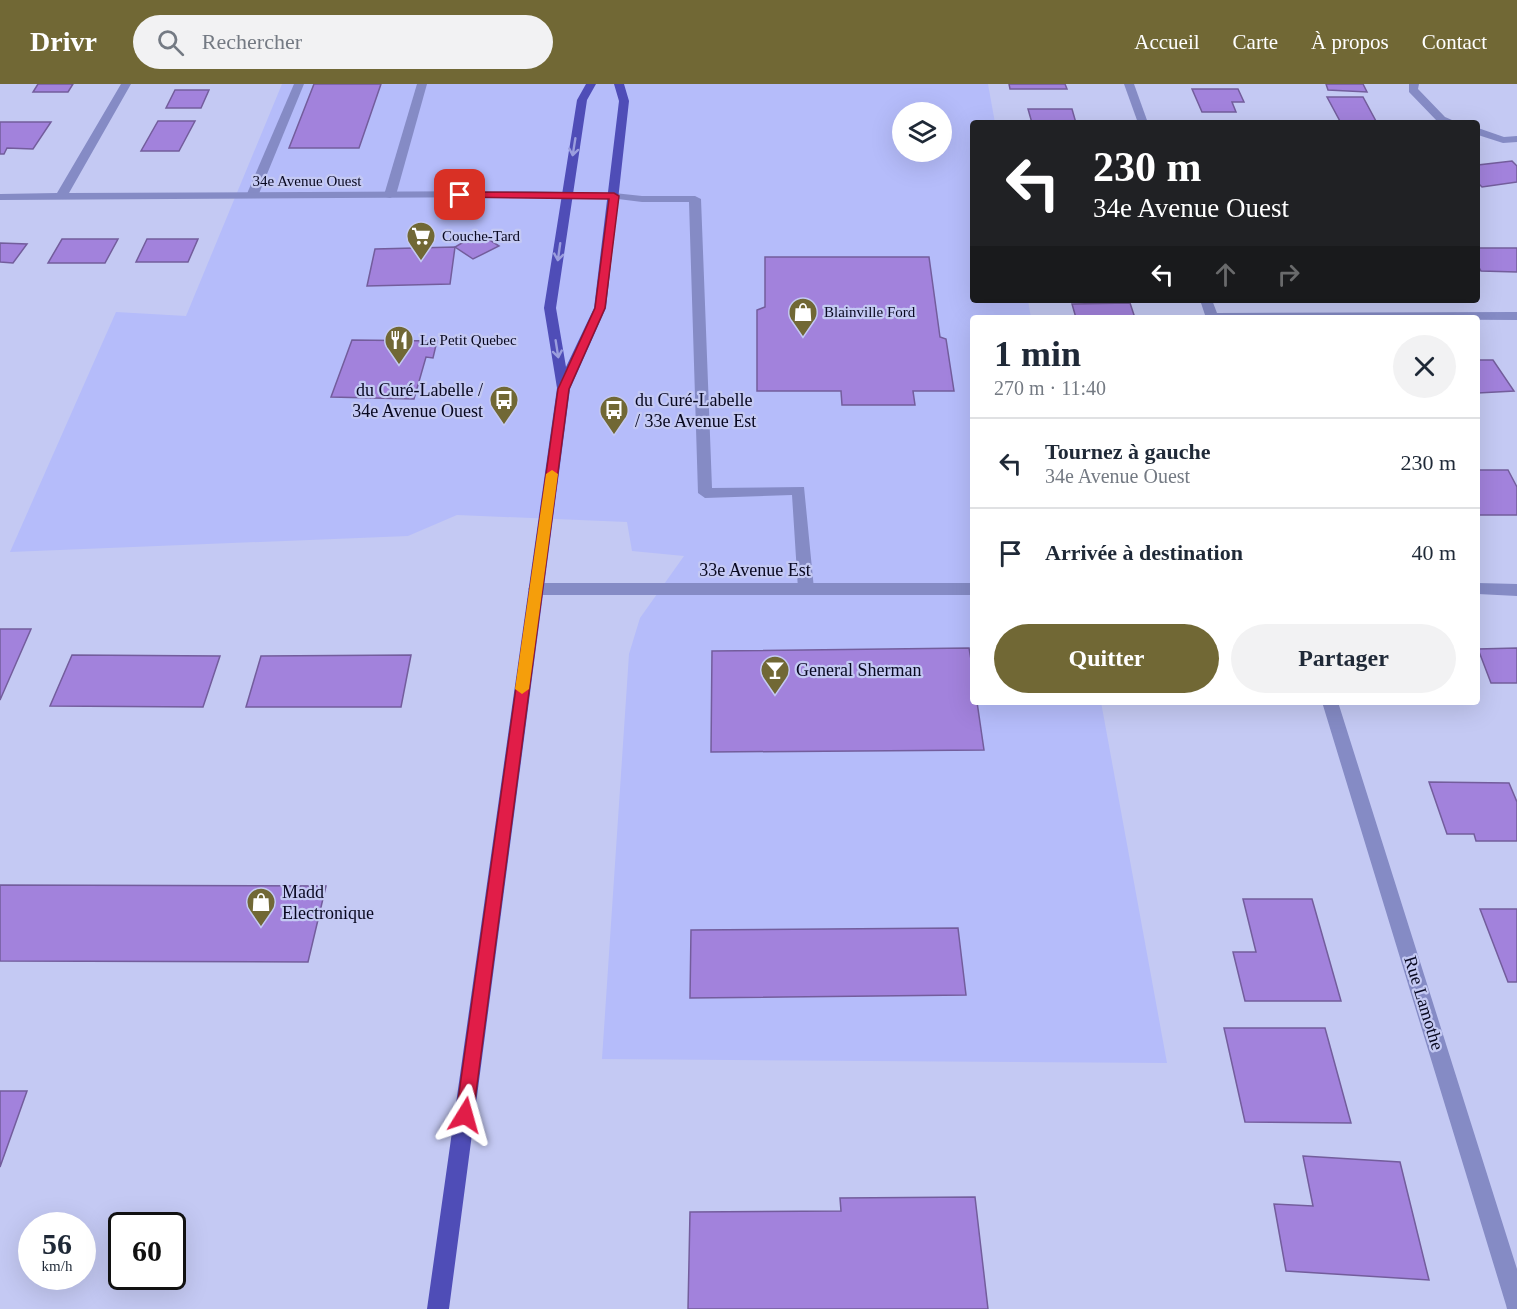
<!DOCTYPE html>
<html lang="fr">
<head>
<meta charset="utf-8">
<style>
	body { margin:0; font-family:Georgia,serif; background:#f2f2f3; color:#1f2937; height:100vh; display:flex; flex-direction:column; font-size:22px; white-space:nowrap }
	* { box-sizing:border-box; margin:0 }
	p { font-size:20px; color:#747a83 }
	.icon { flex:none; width:33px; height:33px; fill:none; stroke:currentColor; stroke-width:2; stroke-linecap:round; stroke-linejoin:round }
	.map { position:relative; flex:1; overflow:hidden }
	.sheet { position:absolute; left:970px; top:231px; width:510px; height:390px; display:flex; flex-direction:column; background:#fff; border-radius:6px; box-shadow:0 6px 24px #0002 }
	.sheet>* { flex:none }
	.banner { position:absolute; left:970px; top:36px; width:510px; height:183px; border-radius:6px; box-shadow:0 6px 24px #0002; background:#202124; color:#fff; overflow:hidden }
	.buttons { position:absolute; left:892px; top:18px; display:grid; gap:12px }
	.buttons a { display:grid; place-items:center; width:60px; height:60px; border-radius:50%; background:#fff; box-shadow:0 6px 24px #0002; font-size:30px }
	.speed { position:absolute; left:18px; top:1128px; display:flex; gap:12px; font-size:30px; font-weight:700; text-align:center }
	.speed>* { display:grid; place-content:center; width:78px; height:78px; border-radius:50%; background:#fff; box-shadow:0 6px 24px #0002; line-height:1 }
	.speed small { font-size:15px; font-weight:400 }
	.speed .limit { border:3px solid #111; border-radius:9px; background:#fff; color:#111 }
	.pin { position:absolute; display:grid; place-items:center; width:51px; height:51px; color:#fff; margin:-26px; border-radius:12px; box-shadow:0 3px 9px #0006 }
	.me { position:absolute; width:66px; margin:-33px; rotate:8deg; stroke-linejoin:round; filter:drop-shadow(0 0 4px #0008) }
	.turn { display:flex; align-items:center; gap:21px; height:126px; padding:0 24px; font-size:27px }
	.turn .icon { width:78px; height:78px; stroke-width:2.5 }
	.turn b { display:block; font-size:42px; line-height:51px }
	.lanes { display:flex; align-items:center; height:57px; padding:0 24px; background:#0003; justify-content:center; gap:30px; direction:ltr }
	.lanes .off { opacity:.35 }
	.round { display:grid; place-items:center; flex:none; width:63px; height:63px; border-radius:32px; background:#f2f2f3 }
	.summary { display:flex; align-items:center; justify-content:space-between; height:102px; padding:0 24px }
	h1 { font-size:36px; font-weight:800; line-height:45px }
	.primary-button { display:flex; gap:12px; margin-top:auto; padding:12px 24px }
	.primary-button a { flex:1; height:69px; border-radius:36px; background:#716835; color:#fff; font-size:24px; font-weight:800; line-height:69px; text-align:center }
	.primary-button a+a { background:#f2f2f3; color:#1f2937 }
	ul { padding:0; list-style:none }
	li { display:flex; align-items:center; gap:18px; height:90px; padding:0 24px; border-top:2px solid #e0e1e3 }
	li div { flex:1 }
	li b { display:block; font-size:22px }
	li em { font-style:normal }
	header { display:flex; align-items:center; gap:36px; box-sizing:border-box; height:84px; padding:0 30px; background:#716835; color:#fff }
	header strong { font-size:28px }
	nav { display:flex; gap:33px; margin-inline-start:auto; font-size:21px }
	.search { width:420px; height:54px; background:#f2f2f3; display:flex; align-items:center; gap:15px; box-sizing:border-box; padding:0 21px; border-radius:33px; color:#747a83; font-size:22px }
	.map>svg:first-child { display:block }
	.built { fill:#b5bcfa; fill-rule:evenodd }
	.building { fill:#a282dc; stroke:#735d9c; stroke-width:1.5 }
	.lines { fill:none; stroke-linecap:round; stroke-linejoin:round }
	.service { fill:#858bc5; fill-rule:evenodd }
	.minor { fill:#858bc5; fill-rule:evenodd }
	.primary { fill:#4f4db7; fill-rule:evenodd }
	.oneway { stroke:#9b9ede }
	.route { fill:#e11d48; stroke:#92132f; stroke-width:1.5 }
	.slow { fill:#f59e0b }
	.labels { text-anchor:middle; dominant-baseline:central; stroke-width:4.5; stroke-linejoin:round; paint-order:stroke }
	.far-street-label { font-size:15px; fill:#080820; stroke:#c4c9f3 }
	.far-poi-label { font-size:15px; fill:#080820; stroke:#c4c9f3; text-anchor:start }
	.poi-label { font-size:18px; fill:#080820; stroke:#c4c9f3; text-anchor:start }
	.street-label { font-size:18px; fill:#080820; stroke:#c4c9f3 }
</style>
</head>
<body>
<header>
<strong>Drivr</strong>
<div class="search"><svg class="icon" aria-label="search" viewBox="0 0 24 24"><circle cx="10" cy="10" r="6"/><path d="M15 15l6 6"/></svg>Rechercher</div>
<nav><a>Accueil</a><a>Carte</a><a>À propos</a><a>Contact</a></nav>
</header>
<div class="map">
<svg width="1517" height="1225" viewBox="0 0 1517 1225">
	<rect width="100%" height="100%" fill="#c4c9f3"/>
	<path class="built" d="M282,0H988L995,39H974V216H1028L1031,234H974V618H1101L1167,979L602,975L629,570L640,534L684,472L632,467L627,438L457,431L408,452L10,468L116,228L186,232ZM903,28H942V68H903Z"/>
	<g class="building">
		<path d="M38,0H73L68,8H33Z"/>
		<path d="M314,0H381L359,64H289Z"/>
		<path d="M1009,0H1065L1067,5H1010Z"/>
		<path d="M1326,0H1363L1367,8L1328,6Z"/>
		<path d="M1192,5H1238L1244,18H1232L1236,28H1202Z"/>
		<path d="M175,6H209L201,24H166Z"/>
		<path d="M1327,13H1363L1377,39H1341Z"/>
		<path d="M1028,25H1072L1076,39H1032Z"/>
		<path d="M158,37H195L179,67H141Z"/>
		<path d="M0,38H51L33,65L7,64L4,70H0Z"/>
		<path d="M1512,77L1517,82V98L1482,103L1478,99V81Z"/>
		<path d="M479,149L499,162L473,175L455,163Z"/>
		<path d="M62,155H118L105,179H48Z"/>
		<path d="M147,155H198L188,178H136Z"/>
		<path d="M0,159L27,160L13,179L0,178Z"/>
		<path d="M455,163L450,200L367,202L375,165Z"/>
		<path d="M1478,164H1517V188L1481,187L1478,182Z"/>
		<path d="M765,173H929L940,253L946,255L954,307H913L915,321H842L841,307H757V226L765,223Z"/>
		<path d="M1130,219L1135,234H1076L1072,220Z"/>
		<path d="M352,256L437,257L433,274L426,273L414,315L331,313Z"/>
		<path d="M1478,276H1493L1514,307L1478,309Z"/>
		<path d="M1478,386H1508L1517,403V431H1478Z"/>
		<path d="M0,545H31L0,616Z"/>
		<path d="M969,564L974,593V618H977L984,666L711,668L712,567Z"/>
		<path d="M1517,564V599H1491L1478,565Z"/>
		<path d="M72,571L220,572L203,623L50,622Z"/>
		<path d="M411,571L401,623H246L261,572Z"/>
		<path d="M1429,698L1509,699L1517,718V757H1476L1474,750H1447Z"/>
		<path d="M0,801L326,802L308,878L0,877Z"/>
		<path d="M1243,815H1312L1341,917H1245L1233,868H1256Z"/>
		<path d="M1480,825H1517V898H1508Z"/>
		<path d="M958,844L966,911L690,914L691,846Z"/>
		<path d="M1224,944H1325L1351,1039L1245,1038Z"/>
		<path d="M0,1007H27L0,1083Z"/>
		<path d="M1303,1072L1400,1078L1429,1196L1286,1187L1274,1120L1313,1122Z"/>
		<path d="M975,1113L988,1225H688L690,1128L841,1127L840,1114Z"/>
	</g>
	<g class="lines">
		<g class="service">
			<path d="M294,0H304L258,112L256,114H248L246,112Z"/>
			<path d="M417,0H427L396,111L390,114L386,113L384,111Z"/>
			<path d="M614,109L642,112H695L701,115L712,404L804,403L814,505L811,509H801L798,505L792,411L705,414L698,409L689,118H642L610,114V110Z"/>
		</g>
		<g class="minor">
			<path d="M121,0H131L69,109L529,107L614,109L620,112L614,115L529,113L0,116V110L57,109Z"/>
			<path d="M1124,0H1134L1148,39H1138Z"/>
			<path d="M1409,0H1419L1418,5L1445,33L1459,39L1437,37L1409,8Z"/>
			<path d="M1478,44L1504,53L1517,52V58L1503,59L1478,51Z"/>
			<path d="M1200,216H1212L1217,229L1517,228V236L1206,234Z"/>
			<path d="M536,499H974V511H536L531,509L528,505L531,501Z"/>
			<path d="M1478,499L1517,500V512L1478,510Z"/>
			<path d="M1322,618H1338L1517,1185V1225H1507L1506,1221Z"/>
		</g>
		<path class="primary" d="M586,0H596L587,16L556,224L566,283L594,224L619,17L614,0H624L629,17L606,224L570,305L449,1225H427L557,304L544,224L577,16Z"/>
	</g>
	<defs><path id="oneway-shaft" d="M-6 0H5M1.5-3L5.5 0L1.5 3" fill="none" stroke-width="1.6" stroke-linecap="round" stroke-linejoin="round" transform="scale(1.5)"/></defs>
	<g class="oneway">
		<use href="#oneway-shaft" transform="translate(574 63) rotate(99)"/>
		<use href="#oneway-shaft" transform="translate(559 168) rotate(98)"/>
		<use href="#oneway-shaft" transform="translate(557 265) rotate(81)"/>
	</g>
	<path class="route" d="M460,108L614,109L619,112L605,224L569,305L473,1031L471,1036L465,1039L459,1036L456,1031L558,305L595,224L609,115L456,113V109Z"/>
	<path class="slow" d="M552,386L558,390L529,605L522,610L515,605L546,390Z"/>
	<defs>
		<g id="supermarket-pin" transform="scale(1.5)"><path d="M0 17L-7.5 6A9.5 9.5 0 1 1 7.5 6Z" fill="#716835" stroke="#c4c9f3"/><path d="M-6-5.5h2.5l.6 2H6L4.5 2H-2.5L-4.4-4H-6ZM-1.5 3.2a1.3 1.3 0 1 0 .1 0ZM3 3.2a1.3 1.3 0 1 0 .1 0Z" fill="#fff"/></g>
		<g id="shop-pin" transform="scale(1.5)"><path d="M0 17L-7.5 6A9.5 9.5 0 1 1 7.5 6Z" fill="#716835" stroke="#c4c9f3"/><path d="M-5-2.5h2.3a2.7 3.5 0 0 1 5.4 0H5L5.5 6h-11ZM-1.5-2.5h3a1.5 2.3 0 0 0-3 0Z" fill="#fff"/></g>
		<g id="restaurant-pin" transform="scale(1.5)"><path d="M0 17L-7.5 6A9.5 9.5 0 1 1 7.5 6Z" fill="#716835" stroke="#c4c9f3"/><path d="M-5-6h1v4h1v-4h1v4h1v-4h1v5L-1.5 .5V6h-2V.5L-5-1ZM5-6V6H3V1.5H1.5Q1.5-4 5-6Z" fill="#fff"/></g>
		<g id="bus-pin" transform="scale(1.5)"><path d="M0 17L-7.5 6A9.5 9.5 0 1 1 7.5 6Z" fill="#716835" stroke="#c4c9f3"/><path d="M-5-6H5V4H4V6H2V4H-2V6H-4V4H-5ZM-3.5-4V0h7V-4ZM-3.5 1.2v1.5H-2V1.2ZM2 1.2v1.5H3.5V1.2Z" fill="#fff"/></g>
		<g id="bar-pin" transform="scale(1.5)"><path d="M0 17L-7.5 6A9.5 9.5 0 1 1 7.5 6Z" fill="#716835" stroke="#c4c9f3"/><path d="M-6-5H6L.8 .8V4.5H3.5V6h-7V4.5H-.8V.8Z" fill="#fff"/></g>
	</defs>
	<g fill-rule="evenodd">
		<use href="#supermarket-pin" x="421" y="152"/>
		<use href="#shop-pin" x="803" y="228"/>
		<use href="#restaurant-pin" x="399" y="256"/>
		<use href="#bus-pin" x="504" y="316"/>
		<use href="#bus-pin" x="614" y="326"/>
		<use href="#bar-pin" x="775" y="586"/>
		<use href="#shop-pin" x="261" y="818"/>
	</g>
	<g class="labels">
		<g class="far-street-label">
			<text x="307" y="97">34e Avenue Ouest</text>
		</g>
		<g class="far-poi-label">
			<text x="442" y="152">Couche-Tard</text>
			<text x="824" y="228">Blainville Ford</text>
			<text x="420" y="256">Le Petit Quebec</text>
		</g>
		<g class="poi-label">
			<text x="483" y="306" text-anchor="end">du Curé-Labelle /<tspan x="483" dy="21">34e Avenue Ouest</tspan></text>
			<text x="635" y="316">du Curé-Labelle<tspan x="635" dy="21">/ 33e Avenue Est</tspan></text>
			<text x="796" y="586">General Sherman</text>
			<text x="282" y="808">Madd<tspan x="282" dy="21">Electronique</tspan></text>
		</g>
		<g class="street-label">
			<text x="755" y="486">33e Avenue Est</text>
			<text transform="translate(1424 919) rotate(73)">Rue Lamothe</text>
		</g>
	</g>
</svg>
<div class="buttons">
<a><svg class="icon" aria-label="layers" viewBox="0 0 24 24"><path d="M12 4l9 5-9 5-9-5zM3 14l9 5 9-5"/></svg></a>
</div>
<div class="speed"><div>56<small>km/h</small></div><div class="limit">60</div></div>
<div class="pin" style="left:460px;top:111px;background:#d93025"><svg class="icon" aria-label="arrive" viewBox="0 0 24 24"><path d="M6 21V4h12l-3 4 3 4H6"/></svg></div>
<svg class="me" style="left:465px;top:1031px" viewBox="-20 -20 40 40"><path d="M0-17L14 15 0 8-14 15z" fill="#e11d48" stroke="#fff" stroke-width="4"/></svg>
<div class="banner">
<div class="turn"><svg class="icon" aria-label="left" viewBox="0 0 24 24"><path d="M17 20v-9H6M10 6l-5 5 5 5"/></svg><div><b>230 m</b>34e Avenue Ouest</div></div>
<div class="lanes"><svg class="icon" aria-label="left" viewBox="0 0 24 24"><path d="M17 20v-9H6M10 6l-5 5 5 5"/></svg><svg class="icon off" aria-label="ahead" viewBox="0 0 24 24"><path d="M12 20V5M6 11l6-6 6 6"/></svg><svg class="icon off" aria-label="right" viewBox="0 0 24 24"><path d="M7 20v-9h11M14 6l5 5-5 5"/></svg></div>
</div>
<section class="sheet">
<div class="summary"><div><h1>1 min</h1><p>270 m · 11:40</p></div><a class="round"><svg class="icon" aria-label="close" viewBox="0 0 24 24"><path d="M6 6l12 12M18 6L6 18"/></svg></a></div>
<ul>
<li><svg class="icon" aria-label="left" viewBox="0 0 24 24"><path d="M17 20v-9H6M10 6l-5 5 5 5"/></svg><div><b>Tournez à gauche</b><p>34e Avenue Ouest</p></div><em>230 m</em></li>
<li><svg class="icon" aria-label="arrive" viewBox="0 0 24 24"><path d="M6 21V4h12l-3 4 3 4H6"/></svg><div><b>Arrivée à destination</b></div><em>40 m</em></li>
</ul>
<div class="primary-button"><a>Quitter</a><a>Partager</a></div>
</section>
</div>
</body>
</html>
